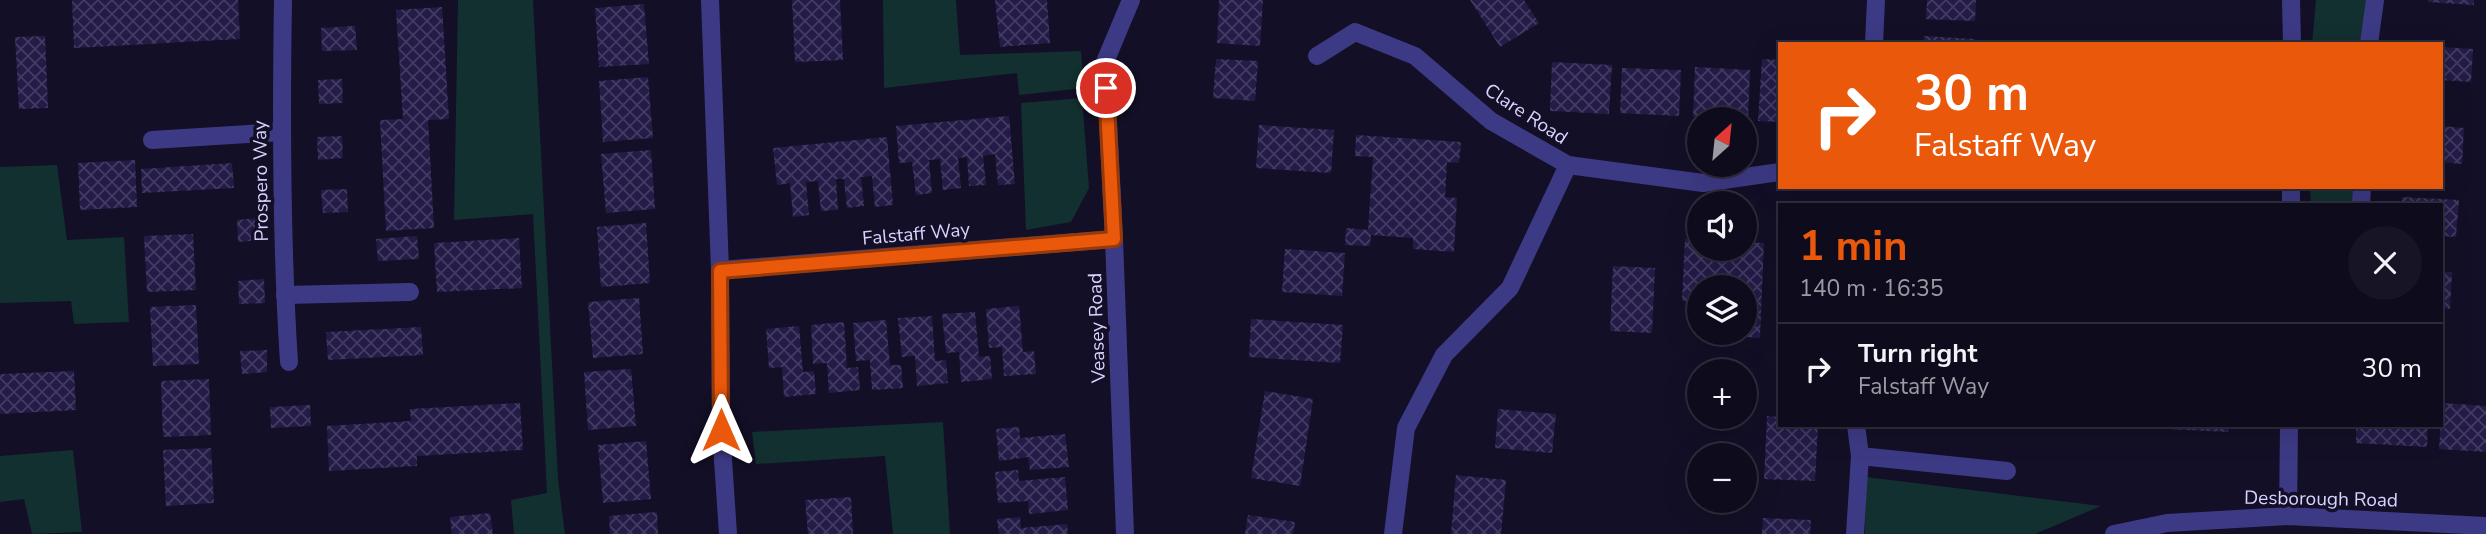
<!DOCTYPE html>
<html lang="en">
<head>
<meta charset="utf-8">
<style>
	body { margin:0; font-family:"Nunito Sans",sans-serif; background:#171425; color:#f1f3f6; height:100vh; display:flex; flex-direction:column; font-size:26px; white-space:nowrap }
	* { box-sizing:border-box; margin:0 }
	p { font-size:23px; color:#9b9ba3 }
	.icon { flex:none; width:38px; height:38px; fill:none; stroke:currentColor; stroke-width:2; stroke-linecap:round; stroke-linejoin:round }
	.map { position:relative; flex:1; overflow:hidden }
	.sheet { position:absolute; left:1778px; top:203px; width:665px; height:224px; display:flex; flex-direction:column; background:#0e0b1c; border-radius:0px; box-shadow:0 7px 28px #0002,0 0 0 2px #2e2b3b }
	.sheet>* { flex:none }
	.hud { position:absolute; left:1778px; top:42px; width:665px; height:147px; border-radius:0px; box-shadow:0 7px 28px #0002,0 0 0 2px #2e2b3b; background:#ea580c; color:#fff; overflow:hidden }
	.needle { width:46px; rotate:27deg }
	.buttons { position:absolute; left:1687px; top:107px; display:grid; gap:14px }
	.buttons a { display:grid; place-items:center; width:70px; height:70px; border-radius:50%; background:#0e0b1c; box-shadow:0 7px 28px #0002,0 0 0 2px #2e2b3b; font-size:35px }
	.pin { position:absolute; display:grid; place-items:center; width:60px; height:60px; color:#fff; margin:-30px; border:4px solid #fff; border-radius:50%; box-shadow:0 2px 7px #0007 }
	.me { position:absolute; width:77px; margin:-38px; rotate:0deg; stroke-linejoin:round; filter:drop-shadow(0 0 5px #0008) }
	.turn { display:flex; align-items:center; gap:24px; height:147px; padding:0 21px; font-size:32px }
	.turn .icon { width:91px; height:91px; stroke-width:2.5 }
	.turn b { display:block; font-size:49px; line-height:60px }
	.round { display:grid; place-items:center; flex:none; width:74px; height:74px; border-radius:37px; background:#171425 }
	.overview { display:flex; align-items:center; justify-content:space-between; height:119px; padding:0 21px }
	h1 { font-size:42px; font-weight:700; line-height:52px; color:#ea580c }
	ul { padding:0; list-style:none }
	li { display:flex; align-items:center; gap:21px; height:91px; padding:0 21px; border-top:2px solid #2e2b3b }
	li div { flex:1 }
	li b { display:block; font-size:26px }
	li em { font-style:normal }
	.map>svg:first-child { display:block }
	.green { fill:#12302f }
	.building { fill:url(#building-cross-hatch) }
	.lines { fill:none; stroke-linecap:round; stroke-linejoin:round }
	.service { stroke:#3d3a85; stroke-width:18 }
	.minor { stroke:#3d3a85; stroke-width:18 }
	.tertiary { stroke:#3d3a85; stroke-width:18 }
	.route-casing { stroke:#983908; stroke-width:18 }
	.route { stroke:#ea580c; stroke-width:12 }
	.labels { text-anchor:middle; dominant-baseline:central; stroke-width:7; stroke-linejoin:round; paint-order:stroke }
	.street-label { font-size:19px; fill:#d9d4ff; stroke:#130f26 }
</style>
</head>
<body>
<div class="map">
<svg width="2486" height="534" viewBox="0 0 2486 534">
	<defs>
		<pattern id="building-cross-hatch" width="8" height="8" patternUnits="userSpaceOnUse" patternTransform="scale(1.75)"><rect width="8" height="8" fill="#241b47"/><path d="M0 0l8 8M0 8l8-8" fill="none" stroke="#433b63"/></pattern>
	</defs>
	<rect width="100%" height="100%" fill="#130f26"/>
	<g class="green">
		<path d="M458,0H533L558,479L565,534H514L511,500L547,493L533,214L454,220Z"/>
		<path d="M883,0H956L960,55L1081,51L1084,88L1019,95L1017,73L884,88Z"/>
		<path d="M2316,0H2372L2369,44H2312Z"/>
		<path d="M1082,98L1089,188L1071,222L1026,230L1021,103Z"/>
		<path d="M57,165L67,240L124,237L129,322L74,324L71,301L0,303V167Z"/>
		<path d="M2310,187H2358L2357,205H2311Z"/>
		<path d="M943,422L950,534H893L885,456L756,464L752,432Z"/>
		<path d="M73,450L82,532L32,534L24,499L0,502V456Z"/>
		<path d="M1866,477L2101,506L2035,534H1865Z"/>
	</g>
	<g class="building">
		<path d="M72,0H238L240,39L74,48Z"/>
		<path d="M792,0H840L843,60L795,62Z"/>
		<path d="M995,0H1047L1050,43L1000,47Z"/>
		<path d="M1219,0H1263L1260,46L1217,43Z"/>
		<path d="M1470,0H1524L1539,23L1500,47Z"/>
		<path d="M1927,0H1976L1975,21L1926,19Z"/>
		<path d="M2428,0H2474V5L2428,2Z"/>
		<path d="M644,4L649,64L599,67L595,8Z"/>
		<path d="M442,7L449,119L428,120L434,228L386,231L380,120L403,119L396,10Z"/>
		<path d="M355,26L357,50L322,51L321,28Z"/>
		<path d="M45,36L48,108L19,109L15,37Z"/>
		<path d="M1924,36L1975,39V44H1924Z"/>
		<path d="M2441,47L2473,49L2471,82L2441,80Z"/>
		<path d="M1216,59L1258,61L1255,101L1213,98Z"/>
		<path d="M1762,59L1780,60V122L1758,121Z"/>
		<path d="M1552,62L1612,65L1609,114L1550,111Z"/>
		<path d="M1695,67L1750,70L1748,120L1693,117Z"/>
		<path d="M1622,68L1681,70L1679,116L1620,113Z"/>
		<path d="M648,77L653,138L603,142L599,81Z"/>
		<path d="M342,79L343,103L319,104L318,80Z"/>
		<path d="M1009,116L1015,184L998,185L995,154L983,156L986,185L969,186L967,157L958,158L961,188L943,190L940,159L929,160L932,193L916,195L912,162L899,163L896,126Z"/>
		<path d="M1259,125L1334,130L1331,173L1256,168Z"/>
		<path d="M2441,126L2464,128L2462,164L2441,162Z"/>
		<path d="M1356,135L1461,142L1459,163L1447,162L1445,197L1457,198L1454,252L1413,249V238L1371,235L1370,246L1345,245L1346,228L1368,230L1373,157L1355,156Z"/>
		<path d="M342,136L343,158L318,160L317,137Z"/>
		<path d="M887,137L893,205L875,207L872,176L861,177L864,206L847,208L844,179H836L838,210L821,211L818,181L806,182L809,215L793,217L790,183L777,185L773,148Z"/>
		<path d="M651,150L655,209L606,213L601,154Z"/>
		<path d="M135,160L137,207L80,210L78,163Z"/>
		<path d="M232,163L234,188L142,193L141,169Z"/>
		<path d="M347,189L348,212L323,213L321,190Z"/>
		<path d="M2402,197L2459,200L2456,237L2441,236V205H2402Z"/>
		<path d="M260,218L262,240L238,242L237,220Z"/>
		<path d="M646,223L650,283L601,287L597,227Z"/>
		<path d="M193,234L196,290L147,292L144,236Z"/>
		<path d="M417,236L419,259L378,261L376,239Z"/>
		<path d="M519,238L522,288L437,292L434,243Z"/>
		<path d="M1685,239H1699V248H1745V242L1764,243L1760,338L1734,336V332H1745V287H1699V302L1682,301Z"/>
		<path d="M1285,249L1345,253L1342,296L1282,292Z"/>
		<path d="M1613,266L1655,268L1652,333L1610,331Z"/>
		<path d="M2441,272H2452L2450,309L2441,308Z"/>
		<path d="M264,279L265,303L239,304L238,281Z"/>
		<path d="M639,298L643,354L593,358L588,302Z"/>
		<path d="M196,305L199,364L153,366L150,307Z"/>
		<path d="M1019,306L1023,352L1034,351L1036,374L1004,376L1002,347L989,348L986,309Z"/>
		<path d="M975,312L979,357L990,356L992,379L961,382L959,352L946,353L942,314Z"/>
		<path d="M932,316L935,361L946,360L948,383L917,386L915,356L902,357L898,318Z"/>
		<path d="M1251,319L1343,325L1340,363L1249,357Z"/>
		<path d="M886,320L890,365H901L903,388L872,390L870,360L856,361L853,323Z"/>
		<path d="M844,322L847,368L858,367L860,390L829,393L827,363L813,364L811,325Z"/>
		<path d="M799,326L803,372L814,371L816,394L784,397L782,367L769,368L766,329Z"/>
		<path d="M421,327L423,355L328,360L326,332Z"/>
		<path d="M267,350V372L242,374L240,351Z"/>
		<path d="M631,369L636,426L588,430L584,372Z"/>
		<path d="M74,371L76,410L0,414V374Z"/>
		<path d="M209,379L211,435L163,437L161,381Z"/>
		<path d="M1265,391L1313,399L1300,486L1251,478Z"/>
		<path d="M520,403L523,450L417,456V466L329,471L327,426L411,421L410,409Z"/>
		<path d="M2442,403L2486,406V452L2439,449Z"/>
		<path d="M310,405L311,426L271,428L270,407Z"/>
		<path d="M1498,409L1556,414L1552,453L1495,448Z"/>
		<path d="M1767,416L1780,417V425H1818L1815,481L1764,479Z"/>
		<path d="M2148,425H2229L2228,432L2148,428Z"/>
		<path d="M2356,425H2428L2427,447L2356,443Z"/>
		<path d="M1019,427L1020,438L1065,434L1069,467L1030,470L1028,457L999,461L996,429Z"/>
		<path d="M646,441L651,499L603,503L598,445Z"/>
		<path d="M211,448L214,503L166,506L163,450Z"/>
		<path d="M1018,470L1019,481L1065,477L1068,510L1029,514L1028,501L998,503L995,472Z"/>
		<path d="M1456,475L1506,480L1501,534H1451Z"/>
		<path d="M851,497L853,534H808L805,500Z"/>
		<path d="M657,512L658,534H610L609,516Z"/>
		<path d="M490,513L493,534H452L450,517Z"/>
		<path d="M1248,515L1295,522L1293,534H1245Z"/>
		<path d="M1020,517L1021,528L1067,524L1068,534H999L997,519Z"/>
		<path d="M1763,518L1811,520L1810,534H1762Z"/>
	</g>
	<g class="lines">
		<g class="service">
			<path d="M2369,44L2375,0"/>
			<path d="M152,140L281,132"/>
			<path d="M2361,205L2362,187"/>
			<path d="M285,295L410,292"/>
		</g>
		<g class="minor">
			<path d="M283,0C281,121 281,241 289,362"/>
			<path d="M710,0L720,270L721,430L728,534"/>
			<path d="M2291,0L2292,44"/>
			<path d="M1874,44L1876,0"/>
			<path d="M1317,56L1355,32L1415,56L1491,121L1568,165L1703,183L1780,172"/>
			<path d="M2291,187V205"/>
			<path d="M720,270L1114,239"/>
			<path d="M1860,456L2007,471"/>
			<path d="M2288,516L2289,425"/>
			<path d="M1125,534L1114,239L1105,62L1131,0"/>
			<path d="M1393,534L1406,428L1444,355L1510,288L1568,165"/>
			<path d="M1855,534L1860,456L1856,425"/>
		</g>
		<path class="tertiary" d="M2114,534L2167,523L2288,516L2486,526"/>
	</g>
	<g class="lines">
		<g class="route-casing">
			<path id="route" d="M721,430L720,271L1114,239L1106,88"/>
		</g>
		<use href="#route" class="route"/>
	</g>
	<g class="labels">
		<g class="street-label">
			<text transform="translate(1526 114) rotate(33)">Clare Road</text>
			<text transform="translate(261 181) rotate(-91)">Prospero Way</text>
			<text transform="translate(916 234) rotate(-5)">Falstaff Way</text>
			<text transform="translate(1097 328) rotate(-92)">Veasey Road</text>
			<text transform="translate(2321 499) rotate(1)">Desborough Road</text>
		</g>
	</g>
</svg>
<div class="buttons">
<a><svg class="needle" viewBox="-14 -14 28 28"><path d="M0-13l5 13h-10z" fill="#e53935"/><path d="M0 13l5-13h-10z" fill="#9b9ba3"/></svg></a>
<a><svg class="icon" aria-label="sound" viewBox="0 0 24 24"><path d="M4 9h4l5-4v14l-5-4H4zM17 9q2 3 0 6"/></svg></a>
<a><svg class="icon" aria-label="layers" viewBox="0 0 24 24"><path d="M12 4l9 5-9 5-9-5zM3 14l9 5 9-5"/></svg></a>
<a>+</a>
<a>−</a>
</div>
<div class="pin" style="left:1106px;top:88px;background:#d93025"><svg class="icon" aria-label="arrive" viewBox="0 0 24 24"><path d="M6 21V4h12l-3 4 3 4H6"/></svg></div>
<svg class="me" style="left:721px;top:430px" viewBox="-20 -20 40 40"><path d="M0-17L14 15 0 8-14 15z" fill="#ea580c" stroke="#fff" stroke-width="4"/></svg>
<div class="hud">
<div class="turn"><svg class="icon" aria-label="right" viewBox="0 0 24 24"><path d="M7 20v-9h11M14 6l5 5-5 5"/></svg><div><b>30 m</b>Falstaff Way</div></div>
</div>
<section class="sheet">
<div class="overview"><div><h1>1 min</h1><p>140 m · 16:35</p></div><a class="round"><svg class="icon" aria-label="close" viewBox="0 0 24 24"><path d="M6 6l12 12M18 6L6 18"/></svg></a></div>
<ul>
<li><svg class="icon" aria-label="right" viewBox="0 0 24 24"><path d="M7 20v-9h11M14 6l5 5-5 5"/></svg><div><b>Turn right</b><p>Falstaff Way</p></div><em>30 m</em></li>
</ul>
</section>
</div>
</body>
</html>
